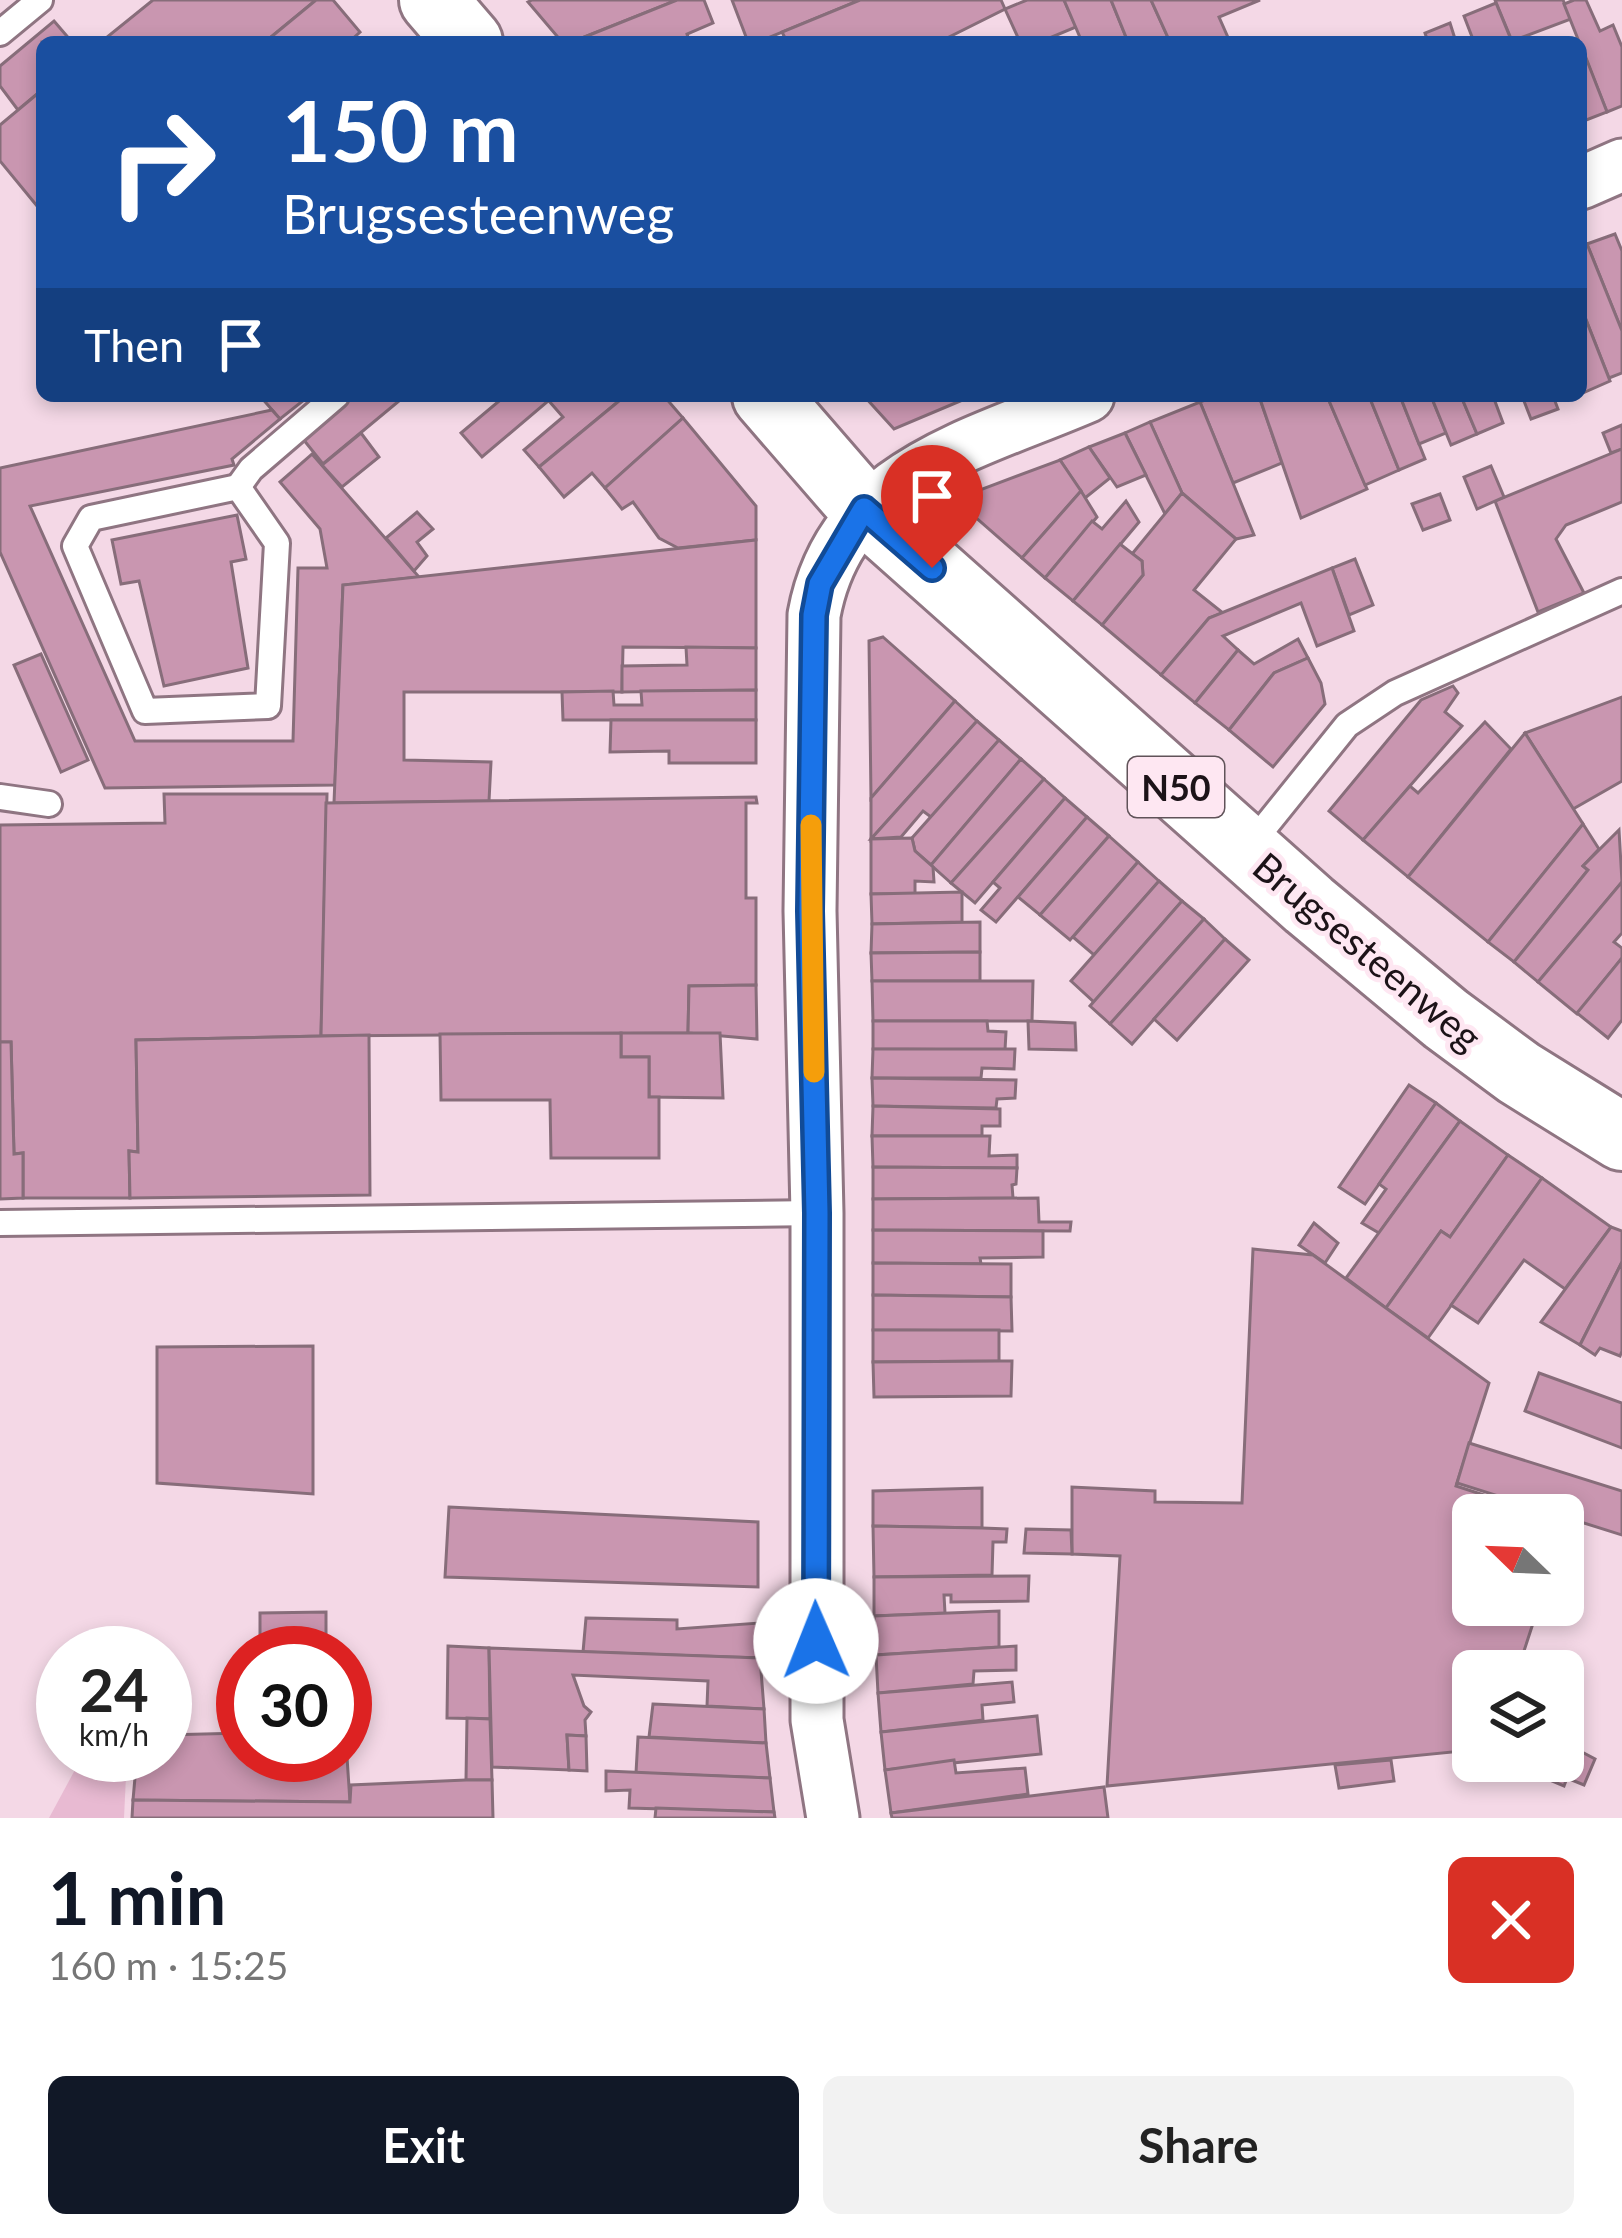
<!DOCTYPE html>
<html lang="en">
<head>
<meta charset="utf-8">
<style>
	body { margin:0; font-family:Lato,sans-serif; background:#f2f2f2; color:#222; height:100vh; display:flex; flex-direction:column; font-size:45px; white-space:nowrap }
	* { box-sizing:border-box; margin:0 }
	p { font-size:39px; color:#767676 }
	.icon { flex:none; width:66px; height:66px; fill:none; stroke:currentColor; stroke-width:2; stroke-linecap:round; stroke-linejoin:round }
	.map { position:relative; height:1818px; overflow:hidden }
	.details { display:flex; flex-direction:column; background:#fff; flex:1 }
	.details>* { flex:none }
	.hud { position:absolute; left:36px; top:36px; width:1551px; height:366px; border-radius:18px; box-shadow:0 6px 18px #0003; background:#1a4fa0; color:#fff; overflow:hidden }
	.needle { width:78px; rotate:293deg }
	.buttons { position:absolute; left:1452px; top:1494px; display:grid; gap:24px }
	.buttons a { display:grid; place-items:center; width:132px; height:132px; border-radius:18px; background:#fff; box-shadow:0 6px 18px #0003; font-size:60px }
	.speed { position:absolute; left:36px; top:1626px; display:flex; gap:24px; font-size:60px; font-weight:700; text-align:center }
	.speed>* { display:grid; place-content:center; width:156px; height:156px; border-radius:50%; background:#fff; box-shadow:0 6px 18px #0003; line-height:1 }
	.speed small { font-size:30px; font-weight:400 }
	.speed .limit { border:18px solid #d22; background:#fff; color:#111 }
	.pin { position:absolute; display:grid; place-items:center; width:102px; height:102px; color:#fff; margin:-123px -51px; border-radius:50% 50% 50% 0; rotate:-45deg; box-shadow:0 0 12px #0007 }
	.pin .icon { rotate:45deg }
	.me { position:absolute; width:132px; margin:-66px; rotate:359deg; stroke-linejoin:round; filter:drop-shadow(0 0 9px #0008) }
	.turn { display:flex; align-items:center; gap:42px; height:252px; padding:0 48px; font-size:54px }
	.turn .icon { width:156px; height:156px; stroke-width:2.5 }
	.turn b { display:block; font-size:84px; line-height:102px }
	.then { display:flex; align-items:center; height:114px; padding:0 48px; background:#0003; gap:24px; font-size:45px }
	.round { display:grid; place-items:center; flex:none; width:126px; height:126px; border-radius:18px; background:#f2f2f2 }
	.headline { display:flex; align-items:center; justify-content:space-between; height:204px; padding:0 48px }
	h1 { font-size:72px; font-weight:700; line-height:90px; color:#111827 }
	.cta { display:flex; gap:24px; margin-top:auto; padding:24px 48px }
	.cta a { flex:1; height:138px; border-radius:18px; background:#111827; color:#fff; font-size:48px; font-weight:700; line-height:138px; text-align:center }
	.cta a+a { background:#f2f2f2; color:#222 }
	.map>svg:first-child { display:block }
	.green { fill:#e8bad2 }
	.building { fill:#c996b0; stroke:#876d7a; stroke-width:3 }
	.lines { fill:none; stroke-linecap:round; stroke-linejoin:round }
	.service-casing { stroke:#8f7582; stroke-width:30 }
	.minor-casing { stroke:#8f7582; stroke-width:57 }
	.primary-casing { stroke:#8f7582; stroke-width:72 }
	.service { stroke:#fff; stroke-width:24 }
	.minor { stroke:#fff; stroke-width:51 }
	.primary { stroke:#fff; stroke-width:66 }
	.route-casing { stroke:#114b97; stroke-width:30 }
	.route { stroke:#1a73e8; stroke-width:21 }
	.slow { stroke:#f59e0b; stroke-width:21 }
	.labels { text-anchor:middle; dominant-baseline:central; stroke-width:10; stroke-linejoin:round; paint-order:stroke }
	.shield { fill:#fee7f2; stroke:#605359; stroke-width:3 }
	.shield-label { font-size:36px; font-weight:bold; fill:#1c1318 }
	.street-label { font-size:39px; fill:#1c1318; stroke:#fee7f2 }
</style>
</head>
<body>
<div class="map">
<svg width="1622" height="1818" viewBox="0 0 1622 1818">
	<rect width="100%" height="100%" fill="#f4d8e6"/>
	<path class="green" d="M83,1755H127L124,1818H49Z"/>
	<g class="building">
		<path d="M153,0H316L265,42H101Z"/>
		<path d="M316,0H333L360,32L349,42H265Z"/>
		<path d="M532,0H677L572,42H562L528,2Z"/>
		<path d="M677,0H704L713,23L687,34L689,41L572,42Z"/>
		<path d="M732,0H860L758,42H748Z"/>
		<path d="M860,0H1001L1005,9L939,42H787L782,32Z"/>
		<path d="M1027,0H1064L1076,27L1040,42H1020L1005,9Z"/>
		<path d="M1064,0H1111L1128,42H1082Z"/>
		<path d="M1111,0H1151L1170,42H1128Z"/>
		<path d="M1151,0H1260L1219,17L1230,42H1170Z"/>
		<path d="M1495,0H1563L1571,19L1512,41Z"/>
		<path d="M1574,0H1586L1600,31L1613,25L1622,47V106L1607,112L1564,4Z"/>
		<path d="M1496,3L1512,42H1474L1464,16Z"/>
		<path d="M54,21L72,42H42V90L18,110L0,86V66Z"/>
		<path d="M1450,23L1456,42H1428L1425,33Z"/>
		<path d="M1581,45L1607,112L1581,122Z"/>
		<path d="M42,90V212L0,161V125Z"/>
		<path d="M1615,234L1622,251V331L1587,244Z"/>
		<path d="M1587,244L1622,331V373L1609,378L1581,307V247Z"/>
		<path d="M1581,307L1610,381L1585,392L1581,381Z"/>
		<path d="M260,396H309L280,419Z"/>
		<path d="M345,396H405L323,464L299,434Z"/>
		<path d="M505,396H554L482,457L461,433Z"/>
		<path d="M554,396H625L539,467L524,450L563,417L549,401Z"/>
		<path d="M625,396H664L683,418L605,488L592,473L564,497L539,467Z"/>
		<path d="M864,396H972L894,429Z"/>
		<path d="M1214,396H1259L1282,463L1233,483L1200,402Z"/>
		<path d="M1259,396H1327L1367,489L1301,518Z"/>
		<path d="M1327,396H1369L1399,470L1365,485Z"/>
		<path d="M1369,396H1400L1425,459L1399,470Z"/>
		<path d="M1400,396H1431L1446,433L1419,444Z"/>
		<path d="M1431,396H1461L1477,434L1451,445Z"/>
		<path d="M1461,396H1493L1503,423L1477,434Z"/>
		<path d="M1522,396H1553L1558,409L1531,419Z"/>
		<path d="M1200,402L1233,483L1254,535L1236,539L1182,493L1150,422Z"/>
		<path d="M272,410L280,419L232,459L234,465L30,506L135,741H293L298,568H327L320,529L280,482L312,454L419,577L343,585L335,785L105,788L0,552V468Z"/>
		<path d="M683,418L756,506V540L678,548L659,538L633,502L622,509L605,488Z"/>
		<path d="M1150,422L1182,493L1165,514L1125,433Z"/>
		<path d="M1622,425V449L1611,453L1603,433Z"/>
		<path d="M361,433L379,457L342,487L322,465Z"/>
		<path d="M1125,433L1146,475L1117,487L1089,447Z"/>
		<path d="M1089,447L1110,478L1085,498L1060,460Z"/>
		<path d="M1622,449V502L1566,525L1556,539L1584,593L1538,612L1495,501Z"/>
		<path d="M1060,460L1081,491L1022,558L966,509L969,494Z"/>
		<path d="M1491,466L1504,497L1477,509L1464,477Z"/>
		<path d="M1081,491L1097,517L1045,578L1022,558Z"/>
		<path d="M1182,493L1236,539L1194,590L1223,613L1209,618L1161,675L1102,625L1143,575L1142,561L1132,554Z"/>
		<path d="M1440,494L1450,520L1423,530L1412,504Z"/>
		<path d="M1126,501L1139,522L1073,601L1045,578L1092,521L1102,529Z"/>
		<path d="M417,512L433,529L417,542L427,556L414,571L386,538Z"/>
		<path d="M237,515L246,559L231,562L248,668L164,686L139,581L121,584L112,540Z"/>
		<path d="M756,540V648L623,647L622,692H404V760L491,762L489,801L334,803L343,585Z"/>
		<path d="M1120,544L1142,561L1143,575L1102,625L1073,601Z"/>
		<path d="M1355,559L1373,605L1349,615L1332,568Z"/>
		<path d="M1332,568L1354,631L1317,646L1301,603L1223,636L1238,650L1195,703L1161,675L1209,618Z"/>
		<path d="M883,637L955,701L871,798L869,641Z"/>
		<path d="M1298,639L1308,658L1274,673L1229,730L1195,703L1238,650L1254,664Z"/>
		<path d="M686,647L756,648V690L622,692V666L687,665Z"/>
		<path d="M41,654L88,760L61,772L14,665Z"/>
		<path d="M1308,658L1321,683L1325,704L1273,767L1229,730L1274,673Z"/>
		<path d="M1453,686L1458,693L1445,712L1462,726L1363,840L1329,811L1421,700Z"/>
		<path d="M756,690V720H563L562,692L613,691L614,705H642L641,691Z"/>
		<path d="M1622,697V781L1573,809L1525,733Z"/>
		<path d="M955,701L977,721L871,839V798Z"/>
		<path d="M611,720H756V763H669V751L610,752Z"/>
		<path d="M977,721L999,740L931,817L923,811L901,837L871,839Z"/>
		<path d="M1485,722L1511,749L1408,877L1363,840L1410,786L1418,793Z"/>
		<path d="M1525,733L1583,824L1488,942L1408,877Z"/>
		<path d="M999,740L1021,759L931,865L915,851L912,838Z"/>
		<path d="M1021,759L1044,779L951,883L931,865Z"/>
		<path d="M1044,779L1065,798L975,903L951,883Z"/>
		<path d="M164,794H327L321,1036L136,1040L138,1152L129,1151L130,1198H23V1153L14,1154L11,1042H0V825L165,823Z"/>
		<path d="M756,797L757,803H746V898H756V985L689,986L688,1033L321,1036L326,803Z"/>
		<path d="M1065,798L1087,817L996,922L981,910L1000,888L993,882Z"/>
		<path d="M1087,817L1109,836L1040,915L1018,897Z"/>
		<path d="M1583,824L1599,849L1583,866L1588,870L1514,962L1488,942Z"/>
		<path d="M1619,830L1622,882L1538,982L1514,962L1588,870L1583,866Z"/>
		<path d="M1109,836L1138,862L1070,940L1040,915Z"/>
		<path d="M912,838L915,851L933,867L934,882L915,881V894H871V839Z"/>
		<path d="M1138,862L1159,881L1094,955L1073,937Z"/>
		<path d="M1159,881L1182,901L1094,1002L1071,981Z"/>
		<path d="M1622,882V933L1614,942L1622,948V958L1577,1014L1538,982Z"/>
		<path d="M962,892V922L872,924L871,894Z"/>
		<path d="M1182,901L1204,919L1110,1024L1090,1006Z"/>
		<path d="M1204,919L1225,939L1132,1044L1110,1024Z"/>
		<path d="M980,922V952L871,953L872,924Z"/>
		<path d="M1225,939L1249,960L1177,1040L1154,1019Z"/>
		<path d="M980,952V981H872L871,953Z"/>
		<path d="M1622,958V1020L1608,1038L1577,1013Z"/>
		<path d="M872,981H1033L1032,1021H873Z"/>
		<path d="M756,985L757,1039L688,1033L689,986Z"/>
		<path d="M873,1021H987L988,1031L1006,1032L1005,1050L873,1049Z"/>
		<path d="M1028,1021L1075,1023L1076,1050L1029,1049Z"/>
		<path d="M621,1033H720L723,1098L649,1097V1057H621Z"/>
		<path d="M621,1033V1057H649V1097H659V1158H551L550,1100H441L440,1034Z"/>
		<path d="M369,1035L370,1195L130,1198L129,1151L138,1152L136,1040Z"/>
		<path d="M0,1042H11L14,1154L23,1153V1198L0,1199Z"/>
		<path d="M873,1049H1015L1014,1069L982,1068L981,1078H872Z"/>
		<path d="M872,1078L1016,1080L1015,1098L997,1099L996,1108L873,1106Z"/>
		<path d="M1409,1085L1436,1103L1365,1204L1339,1187Z"/>
		<path d="M1436,1103L1460,1121L1379,1233L1362,1223L1386,1189L1379,1184Z"/>
		<path d="M873,1106L1000,1109V1126H982V1136H872Z"/>
		<path d="M1460,1121L1508,1155L1450,1237L1441,1231L1386,1308L1346,1278Z"/>
		<path d="M872,1136H990L989,1156L1017,1155V1168L873,1167Z"/>
		<path d="M1508,1155L1542,1178L1428,1338L1386,1308L1441,1231L1450,1237Z"/>
		<path d="M873,1167L1017,1168L1016,1184L1012,1185L1013,1198L873,1199Z"/>
		<path d="M1542,1178L1611,1227L1565,1289L1524,1260L1478,1323L1451,1305Z"/>
		<path d="M1038,1198L1039,1222H1071L1070,1231L873,1230V1199Z"/>
		<path d="M1314,1223L1338,1243L1325,1263L1299,1245Z"/>
		<path d="M1611,1227L1622,1231V1262L1580,1345L1541,1322Z"/>
		<path d="M873,1230L1043,1231V1257L980,1258L981,1264L873,1263Z"/>
		<path d="M1253,1249L1313,1255L1489,1383L1456,1486L1546,1515H1473V1605H1539L1521,1660L1527,1661L1523,1671H1473V1750L1107,1786L1120,1556L1072,1554V1487L1155,1491V1502L1242,1503Z"/>
		<path d="M1622,1262V1351L1620,1356L1600,1348L1595,1355L1580,1345Z"/>
		<path d="M873,1263L1011,1264V1297L873,1295Z"/>
		<path d="M873,1295L1011,1297L1012,1331L873,1330Z"/>
		<path d="M873,1330H999V1361L873,1362Z"/>
		<path d="M313,1346V1494L157,1483V1347Z"/>
		<path d="M999,1361H1012L1011,1396L874,1397L873,1362Z"/>
		<path d="M1539,1373L1622,1403V1448L1525,1411Z"/>
		<path d="M1469,1443L1622,1491V1535L1457,1483Z"/>
		<path d="M982,1488V1528L873,1526V1491Z"/>
		<path d="M449,1507L758,1522V1587L445,1577Z"/>
		<path d="M873,1526L982,1528L1007,1529L1006,1542H993L992,1575L874,1577Z"/>
		<path d="M1026,1529L1071,1530L1072,1554L1024,1553Z"/>
		<path d="M1029,1576L1028,1601L951,1602V1595H944L945,1613L874,1616V1577Z"/>
		<path d="M999,1611V1647L876,1655L874,1616Z"/>
		<path d="M326,1612V1653H260V1613Z"/>
		<path d="M586,1618L677,1620V1629L759,1623L760,1658L583,1652Z"/>
		<path d="M448,1646L489,1648L490,1719L447,1718Z"/>
		<path d="M1016,1646V1670L974,1671L973,1684L878,1693L876,1655Z"/>
		<path d="M489,1648L760,1658L764,1709L707,1706L708,1681L573,1675L584,1706L591,1712L585,1720L586,1736L567,1735L569,1770L492,1767Z"/>
		<path d="M1012,1682L1014,1702L982,1705L983,1720L881,1732L878,1693Z"/>
		<path d="M653,1704L764,1709L766,1743L649,1737Z"/>
		<path d="M1037,1716L1041,1754L885,1770L881,1732Z"/>
		<path d="M467,1718L490,1719L492,1780H466Z"/>
		<path d="M345,1727L350,1802L133,1800L137,1755H165V1735L243,1733V1755H345Z"/>
		<path d="M567,1735L586,1736L587,1771L569,1770Z"/>
		<path d="M638,1737L766,1743L770,1778L636,1773Z"/>
		<path d="M1563,1742L1595,1759L1584,1785L1567,1778L1564,1786L1533,1773L1537,1761H1563Z"/>
		<path d="M954,1760L956,1773L1025,1768L1028,1794L891,1813L885,1770Z"/>
		<path d="M1391,1760L1394,1781L1339,1788L1335,1765Z"/>
		<path d="M606,1771L770,1778L774,1812L629,1808L630,1790L606,1791Z"/>
		<path d="M466,1780H492L493,1818H132L133,1800L350,1802L351,1785Z"/>
		<path d="M1104,1787L1108,1818H892L891,1813Z"/>
		<path d="M656,1808L774,1812L775,1818H655Z"/>
	</g>
	<g class="lines">
		<g class="service-casing">
			<g id="service">
				<path d="M0,33L40,0"/>
				<path d="M238,487L277,543L268,706L145,711L75,546L91,518Z"/>
				<path d="M238,487L251,469L336,396"/>
				<path d="M0,797L49,804"/>
				<path d="M1248,848L1347,725L1395,693L1622,591"/>
				<path d="M0,1223L817,1213"/>
			</g>
		</g>
		<g class="minor-casing">
			<g id="minor">
				<path d="M1581,183L1622,165"/>
				<path d="M833,1818L817,1720V1213L810,911L814,615C840,473 972,446 1088,396"/>
			</g>
		</g>
		<g class="primary-casing">
			<g id="primary">
				<path d="M433,0L469,42"/>
				<path d="M766,396L864,509L1309,905L1446,1019L1519,1073L1622,1137"/>
			</g>
		</g>
		<use href="#service" class="service"/>
		<use href="#minor" class="minor"/>
		<use href="#primary" class="primary"/>
	</g>
	<g class="lines">
		<g class="route-casing">
			<path id="route" d="M816,1641L817,1213L810,911L814,615L820,584L864,509L932,568"/>
		</g>
		<use href="#route" class="route"/>
		<path class="slow" d="M811,825L814,1072"/>
	</g>
	<g class="labels">
		<rect class="shield" x="1128" y="757" width="96" height="60" rx="9"/>
		<g class="shield-label">
			<text x="1176" y="787">N50</text>
		</g>
		<g class="street-label">
			<text transform="translate(1368 951) rotate(40)">Brugsesteenweg</text>
		</g>
	</g>
</svg>
<div class="buttons">
<a><svg class="needle" viewBox="-14 -14 28 28"><path d="M0-13l5 13h-10z" fill="#e53935"/><path d="M0 13l5-13h-10z" fill="#767676"/></svg></a>
<a><svg class="icon" aria-label="layers" viewBox="0 0 24 24"><path d="M12 4l9 5-9 5-9-5zM3 14l9 5 9-5"/></svg></a>
</div>
<div class="speed"><div>24<small>km/h</small></div><div class="limit">30</div></div>
<div class="pin" style="left:932px;top:568px;background:#d93025"><svg class="icon" aria-label="arrive" viewBox="0 0 24 24"><path d="M6 21V4h12l-3 4 3 4H6"/></svg></div>
<svg class="me" style="left:816px;top:1641px" viewBox="-20 -20 40 40"><circle r="19" fill="#fff"/><path d="M0-13L10 11 0 6-10 11z" fill="#1a73e8"/></svg>
<div class="hud">
<div class="turn"><svg class="icon" aria-label="right" viewBox="0 0 24 24"><path d="M7 20v-9h11M14 6l5 5-5 5"/></svg><div><b>150 m</b>Brugsesteenweg</div></div>
<div class="then">Then<svg class="icon" aria-label="arrive" viewBox="0 0 24 24"><path d="M6 21V4h12l-3 4 3 4H6"/></svg></div>
</div>
</div>
<section class="details">
<div class="headline"><div><h1>1 min</h1><p>160 m · 15:25</p></div><a class="round" style="background:#d93025;color:#fff"><svg class="icon" aria-label="close" viewBox="0 0 24 24"><path d="M6 6l12 12M18 6L6 18"/></svg></a></div>
<div class="cta"><a>Exit</a><a>Share</a></div>
</section>
</body>
</html>
